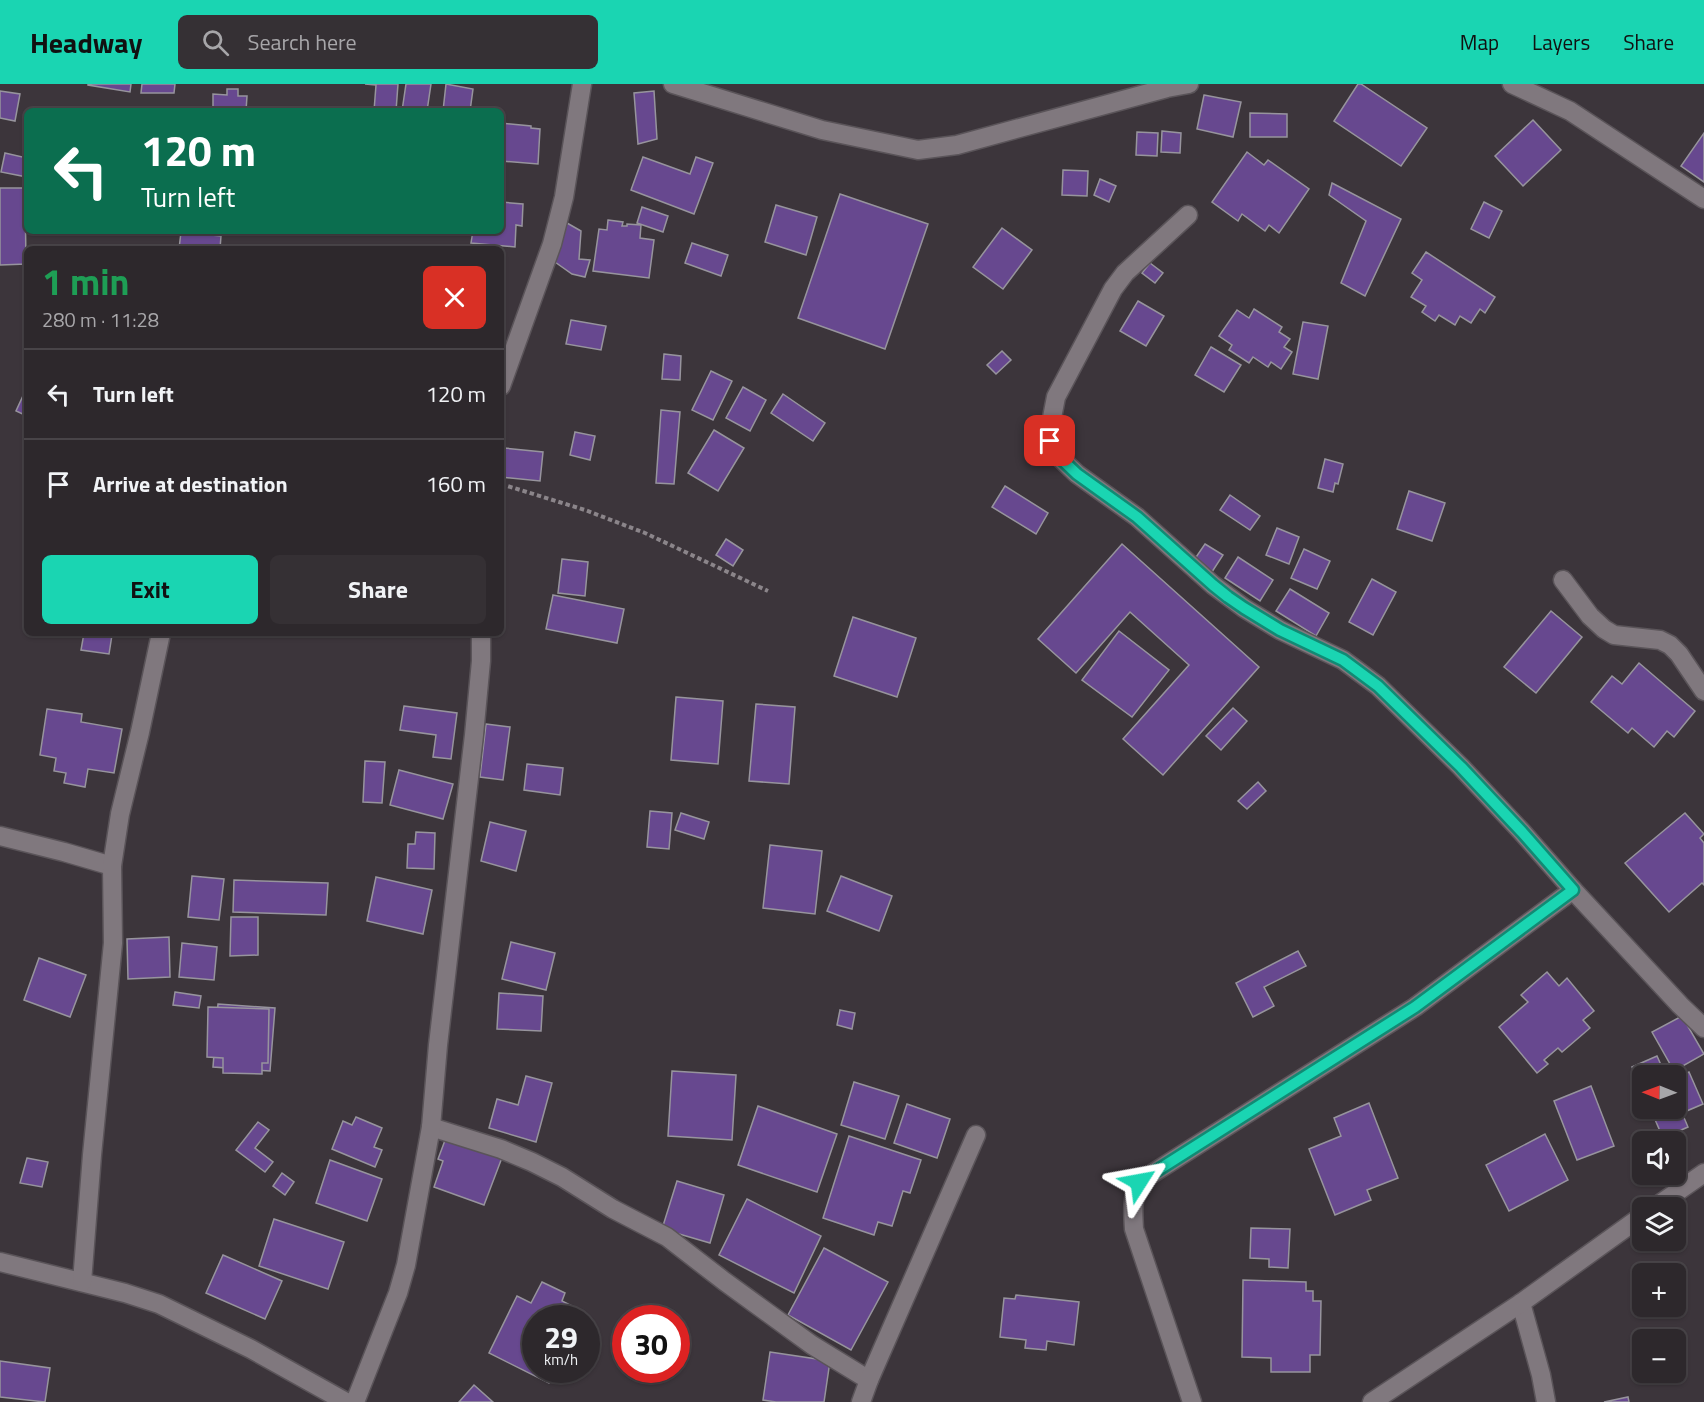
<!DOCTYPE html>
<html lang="en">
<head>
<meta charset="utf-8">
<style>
	body { margin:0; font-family:"Titillium Web",sans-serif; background:#353034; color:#f1f3f6; height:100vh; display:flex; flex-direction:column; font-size:22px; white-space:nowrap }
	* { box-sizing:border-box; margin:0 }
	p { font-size:20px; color:#a7a6a9 }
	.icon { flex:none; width:33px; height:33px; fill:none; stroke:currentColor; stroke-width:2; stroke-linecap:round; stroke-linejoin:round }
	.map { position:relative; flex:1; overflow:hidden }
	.side { position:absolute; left:24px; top:162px; width:480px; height:390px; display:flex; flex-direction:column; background:#2d282c; border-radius:9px; box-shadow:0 2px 4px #0004,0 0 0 2px #484448 }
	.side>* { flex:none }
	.banner { position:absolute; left:24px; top:24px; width:480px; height:126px; border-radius:9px; box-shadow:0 2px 4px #0004,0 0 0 2px #484448; background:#0b6e4f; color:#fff; overflow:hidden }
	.needle { width:39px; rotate:271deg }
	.fabs { position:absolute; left:1632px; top:981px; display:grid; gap:12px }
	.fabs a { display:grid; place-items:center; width:54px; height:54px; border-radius:9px; background:#2d282c; box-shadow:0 2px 4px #0004,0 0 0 2px #484448; font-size:30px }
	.speed { position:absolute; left:522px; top:1221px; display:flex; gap:12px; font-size:30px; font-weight:700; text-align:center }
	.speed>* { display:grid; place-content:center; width:78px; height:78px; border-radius:50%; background:#2d282c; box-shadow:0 2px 4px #0004,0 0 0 2px #484448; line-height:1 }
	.speed small { font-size:15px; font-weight:400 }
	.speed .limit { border:9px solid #d22; background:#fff; color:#111 }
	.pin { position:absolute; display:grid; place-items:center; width:51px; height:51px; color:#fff; margin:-26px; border-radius:12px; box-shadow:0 3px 9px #0006 }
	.me { position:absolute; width:66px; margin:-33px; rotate:56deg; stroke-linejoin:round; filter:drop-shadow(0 0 4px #0008) }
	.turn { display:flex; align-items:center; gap:21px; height:126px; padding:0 18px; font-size:27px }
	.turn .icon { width:78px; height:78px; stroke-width:2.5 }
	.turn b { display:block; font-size:42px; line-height:51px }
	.round { display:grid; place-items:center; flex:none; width:63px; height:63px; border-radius:9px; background:#353034 }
	.head { display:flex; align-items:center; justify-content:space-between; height:102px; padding:0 18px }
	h1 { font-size:36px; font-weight:700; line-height:45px; color:#1e9e55 }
	.primary-button { display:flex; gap:12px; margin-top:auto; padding:12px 18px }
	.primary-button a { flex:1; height:69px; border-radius:9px; background:#1ad5b2; color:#111; font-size:24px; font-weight:700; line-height:69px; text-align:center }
	.primary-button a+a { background:#353034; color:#f1f3f6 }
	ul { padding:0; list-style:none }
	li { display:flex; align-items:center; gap:18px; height:90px; padding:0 18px; border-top:2px solid #484448 }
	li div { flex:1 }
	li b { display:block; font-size:22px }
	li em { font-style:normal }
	header { display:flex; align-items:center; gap:36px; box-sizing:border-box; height:84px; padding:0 30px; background:#1ad5b2; color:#111 }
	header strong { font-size:28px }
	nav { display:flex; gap:33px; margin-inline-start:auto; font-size:21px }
	.search { width:420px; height:54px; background:#353034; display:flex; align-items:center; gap:15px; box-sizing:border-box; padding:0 21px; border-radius:9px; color:#a7a6a9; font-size:22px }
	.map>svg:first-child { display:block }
	.building { fill:#67488f; stroke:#97949d; stroke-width:1.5 }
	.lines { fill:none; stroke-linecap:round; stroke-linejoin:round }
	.minor-casing { stroke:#5a5459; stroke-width:21 }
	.path { stroke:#8b858a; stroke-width:4; stroke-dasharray:4.5 3; stroke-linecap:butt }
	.minor { stroke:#80787e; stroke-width:18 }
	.route-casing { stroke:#118a74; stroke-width:15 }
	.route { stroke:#1ad5b2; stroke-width:10 }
</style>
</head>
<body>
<header>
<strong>Headway</strong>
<div class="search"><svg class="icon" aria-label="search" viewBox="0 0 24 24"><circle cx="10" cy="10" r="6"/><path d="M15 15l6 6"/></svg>Search here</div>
<nav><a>Map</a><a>Layers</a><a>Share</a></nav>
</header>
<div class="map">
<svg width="1704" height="1318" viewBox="0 0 1704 1318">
	<rect width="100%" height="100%" fill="#3c353b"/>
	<g class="building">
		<path d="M88,0H131L130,8L88,1Z"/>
		<path d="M142,0H175L174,9H141Z"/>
		<path d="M365,0H398L396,27H374L376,1Z"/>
		<path d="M406,0H431L427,27H402Z"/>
		<path d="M446,0L473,5L470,27H443Z"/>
		<path d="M1358,0H1361L1427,44L1401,82L1334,37Z"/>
		<path d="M227,5H238V12H247L246,27H213V10L227,11Z"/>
		<path d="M0,7L20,10L15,37L0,34Z"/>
		<path d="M654,7L657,55L638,60L634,9Z"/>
		<path d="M1204,11L1241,18L1233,53L1197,45Z"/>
		<path d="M1250,29L1287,30V53H1250Z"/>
		<path d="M1533,36L1561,66L1523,102L1495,72Z"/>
		<path d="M501,39L531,42V44L540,45L538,80L501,77Z"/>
		<path d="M1162,47L1181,49L1180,69L1161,68Z"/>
		<path d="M1137,48L1158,49L1157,72L1136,71Z"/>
		<path d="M1704,49V98L1681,82Z"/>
		<path d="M1247,68L1264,81L1268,76L1309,105L1279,149L1269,141L1265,147L1242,130L1238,137L1212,118Z"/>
		<path d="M5,69L27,74V93L1,88Z"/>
		<path d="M643,73L690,90L696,73L713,79L694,130L631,106Z"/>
		<path d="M1063,86L1088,87L1087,112L1062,111Z"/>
		<path d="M1100,95L1116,102L1109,118L1094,111Z"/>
		<path d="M1332,99L1401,135L1365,212L1341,199L1366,137L1329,111Z"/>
		<path d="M0,104H25L26,180L0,181Z"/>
		<path d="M840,110L928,140L885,265L798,234Z"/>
		<path d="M501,118L523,120L522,142L516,141L515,163L471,159L473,147H501Z"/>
		<path d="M1484,118L1502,127L1489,154L1471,145Z"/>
		<path d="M776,121L817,133L806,171L765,158Z"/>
		<path d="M642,123L668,132L663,148L637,139Z"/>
		<path d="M608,136L623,138L622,142H627V140L641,141L640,154L654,156L649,194L593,187L599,145L607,146Z"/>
		<path d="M567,139L581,147L579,175L590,176L585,193L572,190L555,178Z"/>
		<path d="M1002,144L1032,166L1003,205L973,183Z"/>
		<path d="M181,148L221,152L220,165H179Z"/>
		<path d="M692,159L728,171L721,192L685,179Z"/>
		<path d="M1426,168L1495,213L1485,229L1480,225L1471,239L1460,232L1455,241L1439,231L1435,237L1422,228L1426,222L1411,213L1422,196L1412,189Z"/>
		<path d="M1150,179L1163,189L1155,199L1142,189Z"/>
		<path d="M1138,217L1164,232L1146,262L1120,247Z"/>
		<path d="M1254,225L1282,243L1279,248L1290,255L1284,263L1292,268L1281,285L1271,278L1268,283L1253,273L1249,279L1229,266L1232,261L1219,252L1237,226L1249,234Z"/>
		<path d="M571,236L606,242L601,266L566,260Z"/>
		<path d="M1303,238L1328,242L1318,295L1293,290Z"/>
		<path d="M1211,263L1241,281L1224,308L1195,291Z"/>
		<path d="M1002,267L1011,276L996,290L987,281Z"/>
		<path d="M664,270L681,272L680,296L662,295Z"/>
		<path d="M711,287L732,297L713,336L692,326Z"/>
		<path d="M27,303V332L16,327Z"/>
		<path d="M743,303L766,316L750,347L726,334Z"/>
		<path d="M783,310L825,339L813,357L771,329Z"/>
		<path d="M661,326L680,328L674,400L656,399Z"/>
		<path d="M714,346L744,364L718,407L688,389Z"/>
		<path d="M575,348L595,352L590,376L570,371Z"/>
		<path d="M504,364L543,368L540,397L501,393Z"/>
		<path d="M1325,375L1343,380L1338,400L1335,399L1333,408L1318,404Z"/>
		<path d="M1005,402L1048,429L1036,450L992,423Z"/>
		<path d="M1409,407L1445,419L1432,457L1397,445Z"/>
		<path d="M1230,411L1260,432L1250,446L1220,426Z"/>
		<path d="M1277,444L1299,453L1289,480L1266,471Z"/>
		<path d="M726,455L743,466L733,482L716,471Z"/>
		<path d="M1122,460L1259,583L1163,691L1123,655L1189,581L1130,528L1076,589L1038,555Z"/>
		<path d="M1205,460L1223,471L1210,491L1192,479Z"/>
		<path d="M1304,465L1330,477L1317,505L1291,494Z"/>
		<path d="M1238,473L1273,496L1260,517L1225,494Z"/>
		<path d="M562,475L588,478L585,512L558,509Z"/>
		<path d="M1372,495L1396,508L1373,551L1349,538Z"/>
		<path d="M1290,505L1329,529L1316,552L1276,527Z"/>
		<path d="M553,511L624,525L617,559L546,545Z"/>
		<path d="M1551,527L1582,553L1536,609L1504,583Z"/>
		<path d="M853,533L916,554L897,613L834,592Z"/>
		<path d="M1119,547L1169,586L1132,633L1082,596Z"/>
		<path d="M84,549L112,551L109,570L81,566Z"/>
		<path d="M1639,579L1695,627L1674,653L1667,647L1654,663L1632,644L1628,649L1591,618L1612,592L1622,600Z"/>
		<path d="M676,613L723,617L718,680L671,676Z"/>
		<path d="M756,620L795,623L789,700L749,697Z"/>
		<path d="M404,622L457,629L451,675L433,673L436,651L400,646Z"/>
		<path d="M1233,624L1247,637L1221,666L1206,652Z"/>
		<path d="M47,625L82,630L81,638L122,645L114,689L88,685L85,703L64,699L66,689L54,687L56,674L40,671Z"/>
		<path d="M486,640L510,643L503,696L480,693Z"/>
		<path d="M365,677L385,678L382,719L363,718Z"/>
		<path d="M527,680L563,684L560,711L524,706Z"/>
		<path d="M399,686L453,700L443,735L390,721Z"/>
		<path d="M1258,698L1266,707L1247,725L1238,717Z"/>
		<path d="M650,727L672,729L669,765L647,763Z"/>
		<path d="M681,729L709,738L704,755L675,746Z"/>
		<path d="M1685,729L1704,750L1700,754L1704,759V801L1702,799L1669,828L1625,779Z"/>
		<path d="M490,738L526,747L516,787L481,777Z"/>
		<path d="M416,748L435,749L434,785L407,784L408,760H415Z"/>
		<path d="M770,761L822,767L815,830L763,824Z"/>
		<path d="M192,792L224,795L219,836L188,833Z"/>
		<path d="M841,792L892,812L879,847L827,827Z"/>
		<path d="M376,793L432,806L423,850L367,837Z"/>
		<path d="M234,796L328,799L326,831L233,828Z"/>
		<path d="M231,833H258V871L230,872Z"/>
		<path d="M169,853L170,893L128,895L127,855Z"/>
		<path d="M511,858L555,869L546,906L502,895Z"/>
		<path d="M182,859L217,863L214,896L179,893Z"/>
		<path d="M1298,867L1306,882L1264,903L1274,922L1253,933L1236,899Z"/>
		<path d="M39,874L86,891L70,933L24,916Z"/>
		<path d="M1547,888L1559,902L1567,894L1594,927L1583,936L1590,944L1562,968L1558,964L1544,976L1548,980L1537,989L1499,943L1528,918L1521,911Z"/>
		<path d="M175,908L201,912L199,924L173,921Z"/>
		<path d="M499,909L543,912L541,947L497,945Z"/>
		<path d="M218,920L275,924L270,987L213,983Z"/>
		<path d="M208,923L269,925L268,979H262V990L223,989V974L207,973Z"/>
		<path d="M840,926L855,929L852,945L837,941Z"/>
		<path d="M1682,932L1704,970L1674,987L1652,948Z"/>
		<path d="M1657,972L1666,992H1642V1007L1632,983Z"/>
		<path d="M672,987L736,991L732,1056L668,1052Z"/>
		<path d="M1689,988L1703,1020L1682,1029L1688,1043L1663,1054L1650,1024H1676V994Z"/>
		<path d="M526,992L552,999L536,1058L489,1044L497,1015L518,1021Z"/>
		<path d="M854,998L899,1012L885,1055L841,1041Z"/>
		<path d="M1591,1002L1614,1062L1577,1076L1554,1017Z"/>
		<path d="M1369,1019L1398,1094L1367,1106L1371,1116L1335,1131L1309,1065L1341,1052L1334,1034Z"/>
		<path d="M907,1020L950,1035L937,1074L894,1059Z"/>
		<path d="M758,1022L837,1050L817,1108L738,1081Z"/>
		<path d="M356,1033L382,1044L374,1063L382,1066L375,1083L332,1065L343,1037L352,1041Z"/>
		<path d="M258,1038L269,1046L255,1064L273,1078L265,1088L236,1066Z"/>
		<path d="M1545,1050L1568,1096L1509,1127L1486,1081Z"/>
		<path d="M447,1051L503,1071L484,1121L434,1103L443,1077L438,1075Z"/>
		<path d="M849,1052L921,1076L910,1109L903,1107L892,1142L878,1138L874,1151L823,1134Z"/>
		<path d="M27,1074L48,1078L42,1103L20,1099Z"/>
		<path d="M330,1076L382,1095L367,1137L316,1119Z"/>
		<path d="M282,1089L294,1098L285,1111L273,1102Z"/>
		<path d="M677,1097L724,1111L710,1159L662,1145Z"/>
		<path d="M747,1115L821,1152L794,1209L719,1171Z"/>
		<path d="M274,1135L344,1158L328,1205L259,1182Z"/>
		<path d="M1251,1144L1290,1145L1288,1184L1269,1183V1175L1250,1174Z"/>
		<path d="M824,1164L888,1198L851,1266L788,1231Z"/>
		<path d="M223,1171L282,1197L265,1235L206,1209Z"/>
		<path d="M1243,1196L1306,1198V1207H1313V1217H1321L1320,1271H1310V1288H1271V1274L1242,1273Z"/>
		<path d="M542,1198L565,1209L562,1217L578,1225L573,1234H536V1286H556L549,1299L489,1269L517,1212L531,1219Z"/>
		<path d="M1016,1211L1079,1218L1074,1261L1047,1257L1046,1266L1025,1264L1026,1256L1000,1253L1004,1214L1015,1215Z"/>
		<path d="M770,1268L830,1277L824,1318H776L763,1316Z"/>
		<path d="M0,1277L50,1284L45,1318L0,1313Z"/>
		<path d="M474,1301L493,1318H459Z"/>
		<path d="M1628,1313L1629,1318H1604Z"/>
	</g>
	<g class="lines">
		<g class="minor-casing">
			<g id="minor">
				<path d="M673,0L822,46L918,66L957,61L1167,4L1189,0"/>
				<path d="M1512,0L1570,27L1704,115"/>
				<path d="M1188,131L1125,189L1113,205L1056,313L1050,344V357L1054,368L1077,390L1137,433L1213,501L1244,524L1280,546L1343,576L1378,602L1461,683L1522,748L1573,806L1680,921L1704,944"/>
				<path d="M501,302L552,160L564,113L582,0"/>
				<path d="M1563,496L1590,532L1604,545L1614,551L1660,556L1670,561L1679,570L1704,607"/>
				<path d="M0,752L64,768L112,782"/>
				<path d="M431,1043L501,1065L532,1078L562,1093L613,1125L667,1153L724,1197L812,1261L869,1296"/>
				<path d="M1654,1124L1704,1089"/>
				<path d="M0,1178L125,1209L159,1220L251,1265L346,1318"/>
				<path d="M82,1198L92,1071L113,859L112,782L120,730L140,648L161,549"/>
				<path d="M1521,1219L1541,1291L1546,1318"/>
				<path d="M355,1318L398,1209L406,1181L431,1043L438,961L474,651L481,577V549"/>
				<path d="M861,1318L869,1296L976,1051"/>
				<path d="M1192,1318L1134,1145C1133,1129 1132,1113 1139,1098L1415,923L1573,806"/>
				<path d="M1372,1318L1521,1219L1642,1132"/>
			</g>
		</g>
		<path class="path" d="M501,400L585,426L645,449L768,507"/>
		<use href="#minor" class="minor"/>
	</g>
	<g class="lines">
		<g class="route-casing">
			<path id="route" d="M1050,357L1054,368L1077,390L1137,433L1213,501L1228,513L1244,524L1280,546L1343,576L1378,602L1461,683L1522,748L1573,806L1415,923L1139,1098"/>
		</g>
		<use href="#route" class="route"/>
	</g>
</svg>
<div class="fabs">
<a><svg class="needle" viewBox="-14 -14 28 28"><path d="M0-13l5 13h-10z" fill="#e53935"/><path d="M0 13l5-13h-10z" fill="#a7a6a9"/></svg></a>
<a><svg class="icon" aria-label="sound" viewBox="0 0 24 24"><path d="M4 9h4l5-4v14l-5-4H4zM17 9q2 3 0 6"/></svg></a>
<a><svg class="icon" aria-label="layers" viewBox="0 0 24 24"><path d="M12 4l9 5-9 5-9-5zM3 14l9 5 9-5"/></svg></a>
<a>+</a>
<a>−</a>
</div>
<div class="speed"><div>29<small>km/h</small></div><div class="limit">30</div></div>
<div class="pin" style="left:1050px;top:357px;background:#d93025"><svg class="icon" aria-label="arrive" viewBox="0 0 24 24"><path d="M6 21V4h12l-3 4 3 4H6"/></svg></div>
<svg class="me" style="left:1139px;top:1098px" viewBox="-20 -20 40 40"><path d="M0-17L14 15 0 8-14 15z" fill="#1ad5b2" stroke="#fff" stroke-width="4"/></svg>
<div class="banner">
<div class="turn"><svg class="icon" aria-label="left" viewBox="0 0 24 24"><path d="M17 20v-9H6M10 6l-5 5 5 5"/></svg><div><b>120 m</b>Turn left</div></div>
</div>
<section class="side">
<div class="head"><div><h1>1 min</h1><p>280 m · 11:28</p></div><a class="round" style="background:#d93025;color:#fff"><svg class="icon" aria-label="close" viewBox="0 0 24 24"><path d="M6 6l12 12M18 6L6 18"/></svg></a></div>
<ul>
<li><svg class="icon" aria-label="left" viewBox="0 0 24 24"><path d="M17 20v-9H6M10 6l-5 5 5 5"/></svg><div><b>Turn left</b></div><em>120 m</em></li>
<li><svg class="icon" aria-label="arrive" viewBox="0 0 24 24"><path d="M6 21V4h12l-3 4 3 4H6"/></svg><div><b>Arrive at destination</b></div><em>160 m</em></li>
</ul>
<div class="primary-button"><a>Exit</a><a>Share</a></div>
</section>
</div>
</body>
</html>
